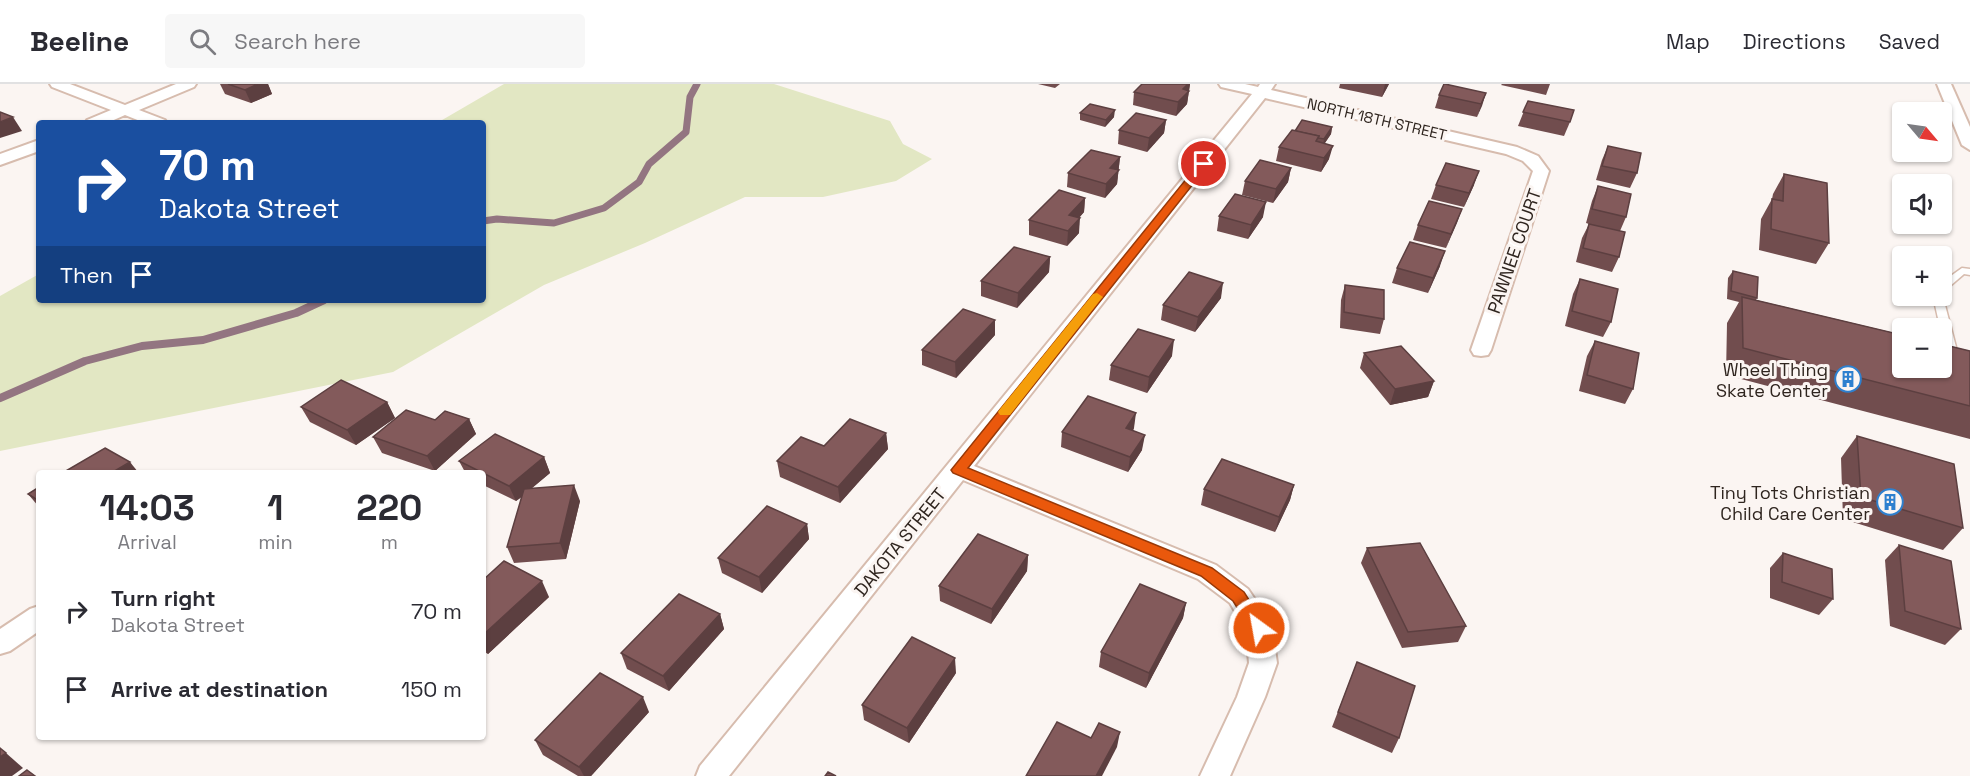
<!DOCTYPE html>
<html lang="en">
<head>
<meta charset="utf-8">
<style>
	body { margin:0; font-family:"Space Grotesk",sans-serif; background:#f7f7f7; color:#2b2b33; height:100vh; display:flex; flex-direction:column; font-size:22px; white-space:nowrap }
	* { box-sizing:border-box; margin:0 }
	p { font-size:20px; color:#7c7c81 }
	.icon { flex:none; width:33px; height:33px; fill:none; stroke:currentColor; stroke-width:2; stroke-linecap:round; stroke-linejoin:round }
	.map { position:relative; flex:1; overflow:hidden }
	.sheet { position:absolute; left:36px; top:386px; width:450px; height:270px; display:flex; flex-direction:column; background:#fff; border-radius:6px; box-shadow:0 2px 4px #0004 }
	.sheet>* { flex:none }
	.banner { position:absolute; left:36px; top:36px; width:450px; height:183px; border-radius:6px; box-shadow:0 2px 4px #0004; background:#1a4fa0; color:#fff; overflow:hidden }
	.needle { width:39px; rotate:119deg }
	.controls { position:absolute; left:1892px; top:18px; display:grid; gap:12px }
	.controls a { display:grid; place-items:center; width:60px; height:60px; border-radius:6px; background:#fff; box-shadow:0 2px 4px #0004; font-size:30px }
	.pin { position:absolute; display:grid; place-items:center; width:51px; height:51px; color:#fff; margin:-26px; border:3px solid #fff; border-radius:50%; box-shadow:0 2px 6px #0007 }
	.me { position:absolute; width:66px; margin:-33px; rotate:328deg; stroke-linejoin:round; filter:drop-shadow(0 0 4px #0008) }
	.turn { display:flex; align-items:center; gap:21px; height:126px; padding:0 24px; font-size:27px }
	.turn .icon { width:78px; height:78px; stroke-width:2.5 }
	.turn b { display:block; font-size:42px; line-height:51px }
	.then { display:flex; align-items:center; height:57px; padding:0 24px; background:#0003; gap:12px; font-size:22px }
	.eta { display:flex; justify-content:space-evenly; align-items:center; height:102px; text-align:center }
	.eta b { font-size:36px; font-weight:800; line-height:42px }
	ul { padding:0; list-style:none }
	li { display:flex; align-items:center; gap:18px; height:78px; padding:0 24px }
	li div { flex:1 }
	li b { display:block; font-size:22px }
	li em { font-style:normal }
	header { display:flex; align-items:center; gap:36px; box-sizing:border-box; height:84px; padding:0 30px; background:#fff; border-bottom:2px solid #e1e1e2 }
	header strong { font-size:28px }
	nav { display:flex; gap:33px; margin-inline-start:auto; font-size:21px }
	.search { width:420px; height:54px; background:#f7f7f7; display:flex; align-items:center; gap:15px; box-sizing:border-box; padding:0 21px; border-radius:6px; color:#7c7c81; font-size:22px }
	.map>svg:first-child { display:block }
	.green { fill:#e2e7c3 }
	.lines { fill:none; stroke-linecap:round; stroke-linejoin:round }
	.stream-far1 { stroke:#937581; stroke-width:7 }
	.stream { stroke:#937581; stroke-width:8 }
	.lane-casing { stroke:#d7bcae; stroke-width:3 }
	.street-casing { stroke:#d7bcae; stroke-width:4 }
	.lane { fill:#fff; fill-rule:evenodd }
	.street { fill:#fff; fill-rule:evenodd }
	.wall { fill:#714d4e }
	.shaded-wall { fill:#5c3f40 }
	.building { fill:#835a5b; stroke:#5c3f40; stroke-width:1.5 }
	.route { fill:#ea580c; stroke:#983908; stroke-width:1.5 }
	.slow { fill:#f59e0b }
	.labels { text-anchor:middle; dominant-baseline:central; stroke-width:6; stroke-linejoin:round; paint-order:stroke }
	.far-street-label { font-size:15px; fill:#2f251f; stroke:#fbf5f2 }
	.street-label { font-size:18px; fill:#2f251f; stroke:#fbf5f2 }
	.poi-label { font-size:18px; fill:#2f251f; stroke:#fbf5f2; text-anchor:end }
</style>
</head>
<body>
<header>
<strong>Beeline</strong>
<div class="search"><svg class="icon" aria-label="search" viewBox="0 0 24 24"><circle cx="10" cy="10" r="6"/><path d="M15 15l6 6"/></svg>Search here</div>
<nav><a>Map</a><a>Directions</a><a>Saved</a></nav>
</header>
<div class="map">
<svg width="1970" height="692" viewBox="0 0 1970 692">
	<rect width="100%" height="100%" fill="#fbf5f2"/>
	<path class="green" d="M504,0H774L890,37L903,60L932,75L896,97L823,113H745L645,159L544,201L393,288L0,367V212L39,190V216H483V39H437Z"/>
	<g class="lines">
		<path class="stream-far1" d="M483,137L497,135L554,139L604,124L639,98L649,80L686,48L690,13L697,0"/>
		<path class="stream" d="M0,314L85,277L142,262L203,256L296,229L324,216"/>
		<g class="lane-casing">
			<path id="lane" d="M1962,184L1970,185V191L1964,190L1950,202L1945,221L1956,263L1954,265L1941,268V262L1944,261L1935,221L1937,212H1941V199Z"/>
		</g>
		<g class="street-casing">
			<g id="street">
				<path d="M50,0H70L125,21L176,0H196L194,3L139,26L165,36L167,39H145L125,31L107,39H85L87,36L111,26L52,3Z"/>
				<path d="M1219,0H1245L1258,3L1260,0H1275L1271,6L1517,63L1538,72L1549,87L1491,266L1488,271L1481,272L1474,271L1471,266L1533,87L1523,77L1506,70L1265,14L974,382L1216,481L1248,505L1269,536L1272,544L1277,579L1265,613L1230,692H1200L1237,613L1249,579L1246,546L1230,519L1198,495L963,396L729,692H696L700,682L1252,10L1221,3Z"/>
				<path d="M1937,0H1951L1970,43V66L1962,61Z"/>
				<path d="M39,56V67L0,81V70Z"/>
				<path d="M39,522V547L10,567L0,570V545L30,525Z"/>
			</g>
		</g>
		<use href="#lane" class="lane"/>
		<use href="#street" class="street"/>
	</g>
	<g class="wall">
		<path d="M220,0H268L272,10L251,19L225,10Z"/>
		<path d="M1038,0H1060L1055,4Z"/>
		<path d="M1142,0H1190L1187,20L1176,32L1133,21L1134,8Z"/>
		<path d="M1340,0H1389L1382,13L1339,4Z"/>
		<path d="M1502,0H1550L1546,11L1501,1Z"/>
		<path d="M1486,9L1477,33L1435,24L1439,11Z"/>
		<path d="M1528,17L1570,38L1564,52L1518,42Z"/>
		<path d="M1080,29L1114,33L1105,43L1080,36Z"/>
		<path d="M1166,36L1164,49L1147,68L1118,60L1119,46Z"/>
		<path d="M1332,43L1331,50L1324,60L1329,75L1321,88L1276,77L1279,63L1295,47Z"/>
		<path d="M1608,62L1637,89L1630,104L1596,96L1602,76Z"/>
		<path d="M1120,73L1117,100L1105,114L1067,103L1068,89Z"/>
		<path d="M1291,84L1288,98L1273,119L1242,111L1245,97Z"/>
		<path d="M1784,90L1829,159L1816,180L1759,166L1761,135L1772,115L1773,110Z"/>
		<path d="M1436,101H1474L1464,123L1431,115Z"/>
		<path d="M1598,102L1626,133L1620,147L1619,173L1612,188L1576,178L1582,154L1589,140L1586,139L1592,117Z"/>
		<path d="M1085,114L1084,128L1079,134V149L1067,162L1029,151V136Z"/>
		<path d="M1462,125L1446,164L1413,156L1418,141Z"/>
		<path d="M1219,132L1263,133L1248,155L1217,147Z"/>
		<path d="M1050,173L1049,188L1017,224L981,212V197Z"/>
		<path d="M1440,182L1428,209L1392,199L1397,184Z"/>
		<path d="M1733,187L1757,214L1756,216L1970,267V355L1726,291L1727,239L1739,218L1727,215L1728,194Z"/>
		<path d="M1580,195L1611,238L1603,253L1565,242L1573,210Z"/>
		<path d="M1345,201L1384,235L1380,250L1340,244L1341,216Z"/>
		<path d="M1221,214L1195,248L1161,236L1163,221Z"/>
		<path d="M995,251L956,294L922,281V266Z"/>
		<path d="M1595,257L1633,305L1625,320L1579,307L1587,272Z"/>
		<path d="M1364,269L1434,297L1428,313L1390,321L1360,284Z"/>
		<path d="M1172,272L1147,309L1109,296L1111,281Z"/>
		<path d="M387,318L395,334L356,361L310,338L301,323Z"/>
		<path d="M469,335L476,350L435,387L382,369L373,353Z"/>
		<path d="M1134,344L1133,347L1142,366L1128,388L1061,363L1062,348Z"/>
		<path d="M886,349L888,365L840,419L780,393L777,377L824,362Z"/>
		<path d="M1857,352L1963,444L1943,466L1843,435L1841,374Z"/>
		<path d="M544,373L550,389L531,405L580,417L566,475L514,479L507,463L522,413L516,417L483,401V388H465L459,377Z"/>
		<path d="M1294,401L1290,416L1275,448L1201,421L1204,405Z"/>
		<path d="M39,403V423L28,410Z"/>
		<path d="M807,440L809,455L762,509L722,489L718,474Z"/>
		<path d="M1899,461L1961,545L1945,561L1890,542L1885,476Z"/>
		<path d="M1367,464L1466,542L1458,558L1402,564L1361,479Z"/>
		<path d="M1783,469L1833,515L1819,531L1770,514V484Z"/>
		<path d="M1028,471L1027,487L991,540L940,517L939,502Z"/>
		<path d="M483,496L549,513L488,570L483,567Z"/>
		<path d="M1186,519L1183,534L1146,604L1099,583L1101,568Z"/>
		<path d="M720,530L724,545L669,607L627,585L621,569Z"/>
		<path d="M1357,578L1399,654L1392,669L1332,643Z"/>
		<path d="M956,589L909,659L864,636L862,621Z"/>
		<path d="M649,628L591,692H578L543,671L535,656Z"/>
	</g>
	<g class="shaded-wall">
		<path d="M258,0H268L272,10L251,19L245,6Z"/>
		<path d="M1188,0H1190L1187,20L1176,32L1178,18L1183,5Z"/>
		<path d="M1385,0H1389L1382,13Z"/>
		<path d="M1486,9L1482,22L1477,33L1481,20Z"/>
		<path d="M1115,26L1114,33L1105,43L1106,36Z"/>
		<path d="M13,33L22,47L0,54V38Z"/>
		<path d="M1166,36L1164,49L1147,68L1149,54Z"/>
		<path d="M1332,43L1331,50L1323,62L1324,55Z"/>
		<path d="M1333,62L1329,75L1321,88L1324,74Z"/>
		<path d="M1120,73L1117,100L1105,114L1106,100L1110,84Z"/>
		<path d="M1291,84L1288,98L1273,119L1276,105Z"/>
		<path d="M1479,87L1474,101L1464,123L1469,109Z"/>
		<path d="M1085,114L1084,128L1068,146L1069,131Z"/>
		<path d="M1266,118L1263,133L1248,155L1251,141Z"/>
		<path d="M1462,125L1457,139L1446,164L1451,150Z"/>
		<path d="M1080,134L1079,149L1067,162L1068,147Z"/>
		<path d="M1445,167L1440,182L1428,209L1433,194Z"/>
		<path d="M1050,173L1049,188L1017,224L1018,209Z"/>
		<path d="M1223,199L1221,214L1195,248L1198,233Z"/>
		<path d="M995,236V251L956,294L955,278Z"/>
		<path d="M1174,256L1172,272L1147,309L1149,293Z"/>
		<path d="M1434,297L1428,313L1390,321L1395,305Z"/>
		<path d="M387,318L395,334L356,361L347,346Z"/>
		<path d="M1136,329L1134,344L1124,360L1126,344Z"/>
		<path d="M469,335L476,350L435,387L427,372Z"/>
		<path d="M886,349L888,365L840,419L838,403Z"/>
		<path d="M1145,351L1142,366L1128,388L1130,373Z"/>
		<path d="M544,373L550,389L516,417L509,402Z"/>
		<path d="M130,378L138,388H113Z"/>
		<path d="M574,401L580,417L566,475L560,459Z"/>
		<path d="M1294,401L1290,416L1275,448L1279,433Z"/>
		<path d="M807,440L809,455L762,509L759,493Z"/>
		<path d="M1028,471L1027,487L991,540L992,525Z"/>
		<path d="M542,497L549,513L488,570L483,560V551Z"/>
		<path d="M1186,519L1183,534L1146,604L1149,589Z"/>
		<path d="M720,530L724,545L669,607L663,592Z"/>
		<path d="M955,574L956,589L909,659L907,644Z"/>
		<path d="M643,613L649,628L591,692H584L579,683Z"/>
		<path d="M1120,648L1117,663L1102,692H1096Z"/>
		<path d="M6,669L23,684L12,692H0V673Z"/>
	</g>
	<g class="building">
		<path d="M228,0H258L245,6Z"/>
		<path d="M1142,0H1188L1183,5L1189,7L1178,18L1134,8Z"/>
		<path d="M1444,0H1445L1486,9L1481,20L1439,11Z"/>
		<path d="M1528,17L1574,26L1570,38L1523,28Z"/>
		<path d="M1090,20L1115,26L1106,36L1080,29Z"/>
		<path d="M0,28L13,33L0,38Z"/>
		<path d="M1136,29L1166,36L1149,54L1119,46Z"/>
		<path d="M1302,36L1332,43L1324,55L1318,54L1319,52L1295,47Z"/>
		<path d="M1292,46L1319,52L1316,57L1333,62L1324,74L1279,63Z"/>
		<path d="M1608,62L1641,69L1637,89L1602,82Z"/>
		<path d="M1091,66L1120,73L1110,84L1119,86L1106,100L1068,89Z"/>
		<path d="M1260,76L1291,84L1276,105L1245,97Z"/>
		<path d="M1446,79L1479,87L1469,109L1436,101Z"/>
		<path d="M1784,90L1827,99L1829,159L1771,145L1772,115L1783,117Z"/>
		<path d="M1598,102L1631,110L1626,133L1592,125Z"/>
		<path d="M1059,106L1085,114L1069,131L1080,134L1068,147L1029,136Z"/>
		<path d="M1235,110L1266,118L1251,141L1219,132Z"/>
		<path d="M1429,117L1462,125L1451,150L1418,141Z"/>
		<path d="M1589,140L1625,148L1619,173L1583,164Z"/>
		<path d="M1410,158L1445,167L1433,194L1397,184Z"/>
		<path d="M1014,163L1050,173L1018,209L981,197Z"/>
		<path d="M1733,187L1758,193L1757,214L1731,207Z"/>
		<path d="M1189,188L1223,199L1198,233L1163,221Z"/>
		<path d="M1580,195L1618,205L1611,238L1572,227Z"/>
		<path d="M1345,201L1384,206V235L1344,228Z"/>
		<path d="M1742,213L1902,251V284H1941V260L1970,267V322L1743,264Z"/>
		<path d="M963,225L995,236L955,278L922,266Z"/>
		<path d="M1138,245L1174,256L1149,293L1111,281Z"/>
		<path d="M1595,257L1639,269L1633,305L1587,291Z"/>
		<path d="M1401,262L1434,297L1395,305L1364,269Z"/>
		<path d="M341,296L387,318L347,346L301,323Z"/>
		<path d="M1088,312L1136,329L1126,344L1145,351L1130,373L1062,348Z"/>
		<path d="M406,326L435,336L445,327L469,335L427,372L373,353Z"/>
		<path d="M850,335L886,349L838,403L777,377L801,353L824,362Z"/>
		<path d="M495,350L544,373L509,402L459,377Z"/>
		<path d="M1857,352L1954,380L1963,444L1861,413Z"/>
		<path d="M105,364L130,378L113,388H64Z"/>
		<path d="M1222,375L1294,401L1279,433L1204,405Z"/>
		<path d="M574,401L560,459L507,463L524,405Z"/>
		<path d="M39,403V417L28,410Z"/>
		<path d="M767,422L807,440L759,493L718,474Z"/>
		<path d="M978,450L1028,471L992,525L939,502Z"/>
		<path d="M1420,459L1466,542L1408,548L1367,464Z"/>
		<path d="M1899,461L1951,477L1961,545L1905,527Z"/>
		<path d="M1783,469L1832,485L1833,515L1782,498Z"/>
		<path d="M504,477L542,497L483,551V496Z"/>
		<path d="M1140,500L1186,519L1149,589L1101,568Z"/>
		<path d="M679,510L720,530L663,592L621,569Z"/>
		<path d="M912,553L955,574L907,644L862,621Z"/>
		<path d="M1357,578L1415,602L1399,654L1338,628Z"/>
		<path d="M600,589L643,613L579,683L535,656Z"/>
		<path d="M1057,638L1091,654L1099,639L1120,648L1096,692H1026Z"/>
		<path d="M0,664L6,669L0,673Z"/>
		<path d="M27,686L35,692H19Z"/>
		<path d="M828,688L836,692H825Z"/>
	</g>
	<path class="route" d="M1200,78L1209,80L968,384L1212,484L1244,508L1267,544L1265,549L1259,551L1253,549L1233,517L1201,492L953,389L951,386Z"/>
	<path class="slow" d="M1097,209L1103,213L1101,215L1010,331H1000L998,328L1000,325L1093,210Z"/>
	<defs>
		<g id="building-ring" transform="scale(1.35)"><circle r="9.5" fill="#fbf5f2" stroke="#2e80cf" stroke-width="1.5"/><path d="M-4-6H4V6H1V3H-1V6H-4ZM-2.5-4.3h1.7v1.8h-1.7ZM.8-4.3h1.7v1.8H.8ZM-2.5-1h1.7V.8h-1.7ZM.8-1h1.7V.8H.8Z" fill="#2e80cf"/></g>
	</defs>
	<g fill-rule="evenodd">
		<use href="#building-ring" x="1848" y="295"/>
		<use href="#building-ring" x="1890" y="418"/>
	</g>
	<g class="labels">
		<g class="far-street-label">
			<text transform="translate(1377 35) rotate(13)">NORTH 18TH STREET</text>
		</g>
		<g class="street-label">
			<text transform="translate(1514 167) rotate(-71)">PAWNEE COURT</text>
			<text transform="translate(900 458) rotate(-51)">DAKOTA STREET</text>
		</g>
		<g class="poi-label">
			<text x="1828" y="285">Wheel Thing<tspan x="1828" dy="21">Skate Center</tspan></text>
			<text x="1870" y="408">Tiny Tots Christian<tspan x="1870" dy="21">Child Care Center</tspan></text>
		</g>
	</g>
</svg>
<div class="controls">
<a><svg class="needle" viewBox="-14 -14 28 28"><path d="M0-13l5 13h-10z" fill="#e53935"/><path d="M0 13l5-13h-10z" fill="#7c7c81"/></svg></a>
<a><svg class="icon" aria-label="sound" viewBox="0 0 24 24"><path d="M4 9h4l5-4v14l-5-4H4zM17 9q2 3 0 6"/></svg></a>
<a>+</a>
<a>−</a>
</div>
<div class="pin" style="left:1204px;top:80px;background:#d93025"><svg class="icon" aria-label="arrive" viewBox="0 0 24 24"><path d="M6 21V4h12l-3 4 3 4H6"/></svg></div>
<svg class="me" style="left:1259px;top:544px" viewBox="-20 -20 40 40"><circle r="17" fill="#ea580c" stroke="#fff" stroke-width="3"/><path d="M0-11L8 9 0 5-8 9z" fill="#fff"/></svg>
<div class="banner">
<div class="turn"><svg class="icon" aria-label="right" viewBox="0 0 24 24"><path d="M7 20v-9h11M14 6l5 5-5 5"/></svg><div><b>70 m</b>Dakota Street</div></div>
<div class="then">Then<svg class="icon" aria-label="arrive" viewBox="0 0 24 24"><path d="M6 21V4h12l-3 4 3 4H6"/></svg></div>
</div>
<section class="sheet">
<div class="eta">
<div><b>14:03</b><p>Arrival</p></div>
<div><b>1</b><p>min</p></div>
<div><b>220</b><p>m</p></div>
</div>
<ul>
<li><svg class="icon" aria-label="right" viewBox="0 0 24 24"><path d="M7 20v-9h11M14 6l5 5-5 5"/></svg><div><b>Turn right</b><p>Dakota Street</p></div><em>70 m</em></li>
<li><svg class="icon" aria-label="arrive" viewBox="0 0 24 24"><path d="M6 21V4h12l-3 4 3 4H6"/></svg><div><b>Arrive at destination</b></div><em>150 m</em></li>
</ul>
</section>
</div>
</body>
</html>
